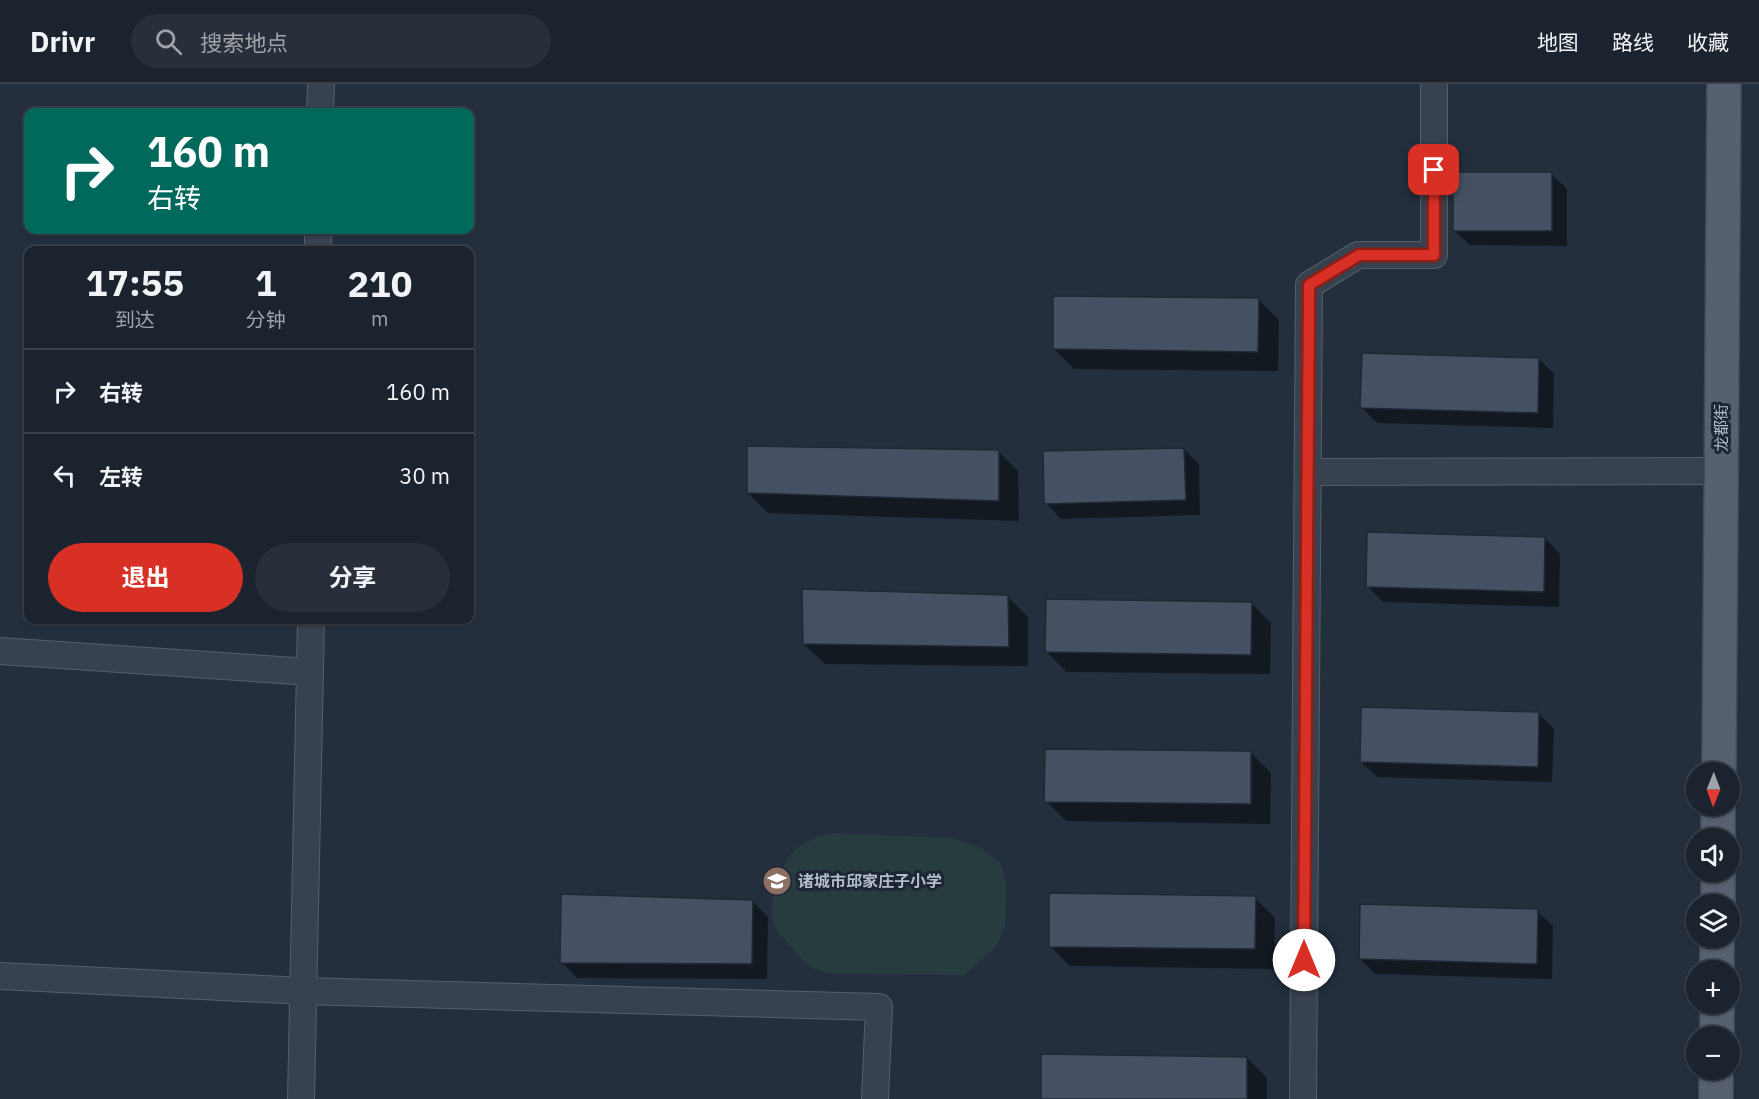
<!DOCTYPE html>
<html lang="zh">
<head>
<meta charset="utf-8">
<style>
	body { margin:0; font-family:"IBM Plex Sans","Noto Sans SC",sans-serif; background:#282f3a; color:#f1f3f6; height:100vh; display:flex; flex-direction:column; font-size:22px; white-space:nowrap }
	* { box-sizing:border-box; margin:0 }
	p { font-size:20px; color:#a0a4aa }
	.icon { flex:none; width:33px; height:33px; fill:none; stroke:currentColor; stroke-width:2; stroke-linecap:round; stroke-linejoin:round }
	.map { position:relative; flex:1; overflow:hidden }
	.side { position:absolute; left:24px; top:162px; width:450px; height:378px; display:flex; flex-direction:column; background:#1b232e; border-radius:12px; box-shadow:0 2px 4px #0004,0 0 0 2px #39404a }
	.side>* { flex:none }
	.banner { position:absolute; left:24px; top:24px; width:450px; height:126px; border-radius:12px; box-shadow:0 2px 4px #0004,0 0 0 2px #39404a; background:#00695c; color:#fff; overflow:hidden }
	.needle { width:39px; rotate:181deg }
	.controls { position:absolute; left:1686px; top:678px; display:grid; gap:12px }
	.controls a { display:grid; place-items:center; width:54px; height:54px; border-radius:50%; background:#1b232e; box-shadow:0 2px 4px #0004,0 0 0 2px #39404a; font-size:30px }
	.pin { position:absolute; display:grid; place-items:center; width:51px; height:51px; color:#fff; margin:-26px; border-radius:12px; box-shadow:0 3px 9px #0006 }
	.me { position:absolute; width:66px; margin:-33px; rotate:0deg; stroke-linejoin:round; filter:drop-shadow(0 0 4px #0008) }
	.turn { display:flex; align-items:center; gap:21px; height:126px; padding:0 24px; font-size:27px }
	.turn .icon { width:78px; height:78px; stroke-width:2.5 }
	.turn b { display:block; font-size:42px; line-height:51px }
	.eta { display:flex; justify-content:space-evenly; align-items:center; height:102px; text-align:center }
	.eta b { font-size:36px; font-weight:700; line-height:42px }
	.action { display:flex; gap:12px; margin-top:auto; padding:12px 24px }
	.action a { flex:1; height:69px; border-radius:36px; background:#d93025; color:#fff; font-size:24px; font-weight:700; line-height:69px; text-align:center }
	.action a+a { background:#282f3a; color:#f1f3f6 }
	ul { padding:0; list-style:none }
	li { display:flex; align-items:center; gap:18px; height:84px; padding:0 24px; border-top:2px solid #39404a }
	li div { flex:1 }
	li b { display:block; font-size:22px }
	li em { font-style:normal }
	header { display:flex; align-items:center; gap:36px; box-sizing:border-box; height:84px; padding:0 30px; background:#1b232e; border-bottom:2px solid #39404a }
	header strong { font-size:28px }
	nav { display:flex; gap:33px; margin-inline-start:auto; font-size:21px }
	.search { width:420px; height:54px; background:#282f3a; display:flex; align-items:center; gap:15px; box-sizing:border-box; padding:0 21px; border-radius:33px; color:#a0a4aa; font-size:22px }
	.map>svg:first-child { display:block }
	.green { fill:#263c3f }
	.shadow { fill:#0007 }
	.building { fill:#455162; stroke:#1f2835; stroke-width:1.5 }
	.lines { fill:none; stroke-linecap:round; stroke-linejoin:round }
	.street-casing { stroke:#565f6c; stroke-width:28 }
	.primary-casing { stroke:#414a57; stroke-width:36 }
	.street { stroke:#38414e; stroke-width:26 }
	.primary { stroke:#56606e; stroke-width:33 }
	.route-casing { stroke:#8d1f18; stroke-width:15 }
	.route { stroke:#d93025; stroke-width:10 }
	.labels { text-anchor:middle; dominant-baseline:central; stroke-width:6; stroke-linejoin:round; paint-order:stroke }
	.street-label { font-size:16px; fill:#b4bcc9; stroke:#1d2633 }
	.poi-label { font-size:16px; font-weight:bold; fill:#b4bcc9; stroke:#1d2633; text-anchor:start }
</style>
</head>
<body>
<header>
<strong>Drivr</strong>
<div class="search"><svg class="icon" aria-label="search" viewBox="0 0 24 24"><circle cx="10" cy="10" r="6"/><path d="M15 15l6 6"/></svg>搜索地点</div>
<nav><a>地图</a><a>路线</a><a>收藏</a></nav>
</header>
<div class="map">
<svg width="1759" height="1015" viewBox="0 0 1759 1015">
	<rect width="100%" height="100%" fill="#242f3e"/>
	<path class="green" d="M831,749L953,754L981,764L1000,778L1006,797L1005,844L995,864L964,891L832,890C800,882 806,878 785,856C781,851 776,847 774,841C766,821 781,777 797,764C806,756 820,753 831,749Z"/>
	<g class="shadow">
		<path d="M1551,90L1567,105V162L1470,161L1454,146Z"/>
		<path d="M1259,216L1279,236L1278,287L1074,285L1054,265Z"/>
		<path d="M1539,275L1554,290L1553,344L1377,339L1361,323Z"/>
		<path d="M1184,365L1199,380L1200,431L1061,435L1046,419Z"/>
		<path d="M998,367L1018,387L1019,437L768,429L748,409Z"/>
		<path d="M1545,454L1560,470L1559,523L1383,518L1367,502Z"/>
		<path d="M1008,513L1028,533V582L825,580L804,560Z"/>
		<path d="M1251,519L1271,539L1270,590L1066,588L1046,567Z"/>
		<path d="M1539,630L1554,645L1552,698L1377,693L1361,678Z"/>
		<path d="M1251,669L1271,689L1270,740L1066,737L1046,717Z"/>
		<path d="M1255,814L1275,834L1274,885L1070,882L1050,862Z"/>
		<path d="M753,818L768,833L767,895L577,894L562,878Z"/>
		<path d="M1537,827L1553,842L1552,895L1375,890L1360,875Z"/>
		<path d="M1247,974L1267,994V1015H1042Z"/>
	</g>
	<g class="building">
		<rect x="1453" y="88" width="99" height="59"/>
		<path d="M1053,212L1259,214L1258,268L1053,265Z"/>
		<path d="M1362,269L1539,274L1538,329L1360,324Z"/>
		<path d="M747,362L999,366V417L747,409Z"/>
		<path d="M1184,364L1186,416L1044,420L1043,367Z"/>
		<path d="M1367,448L1545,453L1544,508L1366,503Z"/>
		<path d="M802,505L1008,511L1009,563L803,560Z"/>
		<path d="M1046,515L1252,518L1251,571L1045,568Z"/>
		<path d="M1361,623L1539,628L1538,683L1360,678Z"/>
		<path d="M1045,665L1251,667V720L1044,718Z"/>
		<path d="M1049,809L1256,812L1255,865L1049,863Z"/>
		<path d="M561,810L753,816L752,880L560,879Z"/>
		<path d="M1360,820L1538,825L1537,880L1359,875Z"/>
		<path d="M1041,970L1247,973V1015H1041Z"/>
	</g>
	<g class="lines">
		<g class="street-casing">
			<g id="street">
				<path d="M320,28L321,0"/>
				<path d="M318,166V146"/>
				<path d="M1308,388L1721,387"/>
				<path d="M0,567L310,588"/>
				<path d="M0,892L304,907L879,923L875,1015"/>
				<path d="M301,1015L311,536"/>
				<path d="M1303,1015L1309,201L1358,171H1434V0"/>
			</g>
		</g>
		<g class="primary-casing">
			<g id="primary">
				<path d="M1719,688L1724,0"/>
				<path d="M1718,754V722"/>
				<path d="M1718,820V788"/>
				<path d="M1717,886V854"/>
				<path d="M1717,952V920"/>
				<path d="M1716,1015V986"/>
			</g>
		</g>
		<use href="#street" class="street"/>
		<use href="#primary" class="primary"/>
	</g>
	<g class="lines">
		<g class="route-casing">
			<path id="route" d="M1304,876L1309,201L1359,171H1434V86"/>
		</g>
		<use href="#route" class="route"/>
	</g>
	<defs>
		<g id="school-disc" transform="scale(1.5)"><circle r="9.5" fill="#8d6e63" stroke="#1d2633"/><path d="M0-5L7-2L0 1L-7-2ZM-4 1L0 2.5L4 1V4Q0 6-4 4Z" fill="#fff"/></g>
	</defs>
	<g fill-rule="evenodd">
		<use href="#school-disc" x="777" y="797"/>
	</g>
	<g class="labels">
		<g class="street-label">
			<text transform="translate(1721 344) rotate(-90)">龙都街</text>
		</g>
		<g class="poi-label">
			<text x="798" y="797">诸城市邱家庄子小学</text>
		</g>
	</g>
</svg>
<div class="controls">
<a><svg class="needle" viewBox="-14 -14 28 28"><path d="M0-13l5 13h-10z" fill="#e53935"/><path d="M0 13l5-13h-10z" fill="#a0a4aa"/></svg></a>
<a><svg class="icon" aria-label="sound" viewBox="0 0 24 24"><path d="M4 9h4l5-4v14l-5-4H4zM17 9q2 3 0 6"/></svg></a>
<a><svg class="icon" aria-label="layers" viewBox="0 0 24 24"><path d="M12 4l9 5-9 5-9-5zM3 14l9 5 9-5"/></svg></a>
<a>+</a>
<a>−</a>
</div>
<div class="pin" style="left:1434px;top:86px;background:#d93025"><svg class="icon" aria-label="arrive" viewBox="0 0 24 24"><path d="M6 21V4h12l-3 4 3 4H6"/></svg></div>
<svg class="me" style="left:1304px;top:876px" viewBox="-20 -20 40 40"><circle r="19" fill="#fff"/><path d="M0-13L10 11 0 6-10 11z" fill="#d93025"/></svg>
<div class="banner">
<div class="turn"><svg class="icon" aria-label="right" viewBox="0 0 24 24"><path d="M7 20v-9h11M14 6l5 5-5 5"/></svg><div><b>160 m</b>右转</div></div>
</div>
<section class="side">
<div class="eta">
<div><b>17:55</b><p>到达</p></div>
<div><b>1</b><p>分钟</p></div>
<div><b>210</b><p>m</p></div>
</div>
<ul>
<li><svg class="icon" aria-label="right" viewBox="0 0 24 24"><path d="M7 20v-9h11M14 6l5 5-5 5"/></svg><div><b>右转</b></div><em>160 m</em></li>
<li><svg class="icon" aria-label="left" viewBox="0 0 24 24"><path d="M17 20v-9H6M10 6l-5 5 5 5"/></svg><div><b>左转</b></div><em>30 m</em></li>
</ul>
<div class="action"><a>退出</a><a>分享</a></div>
</section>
</div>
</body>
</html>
